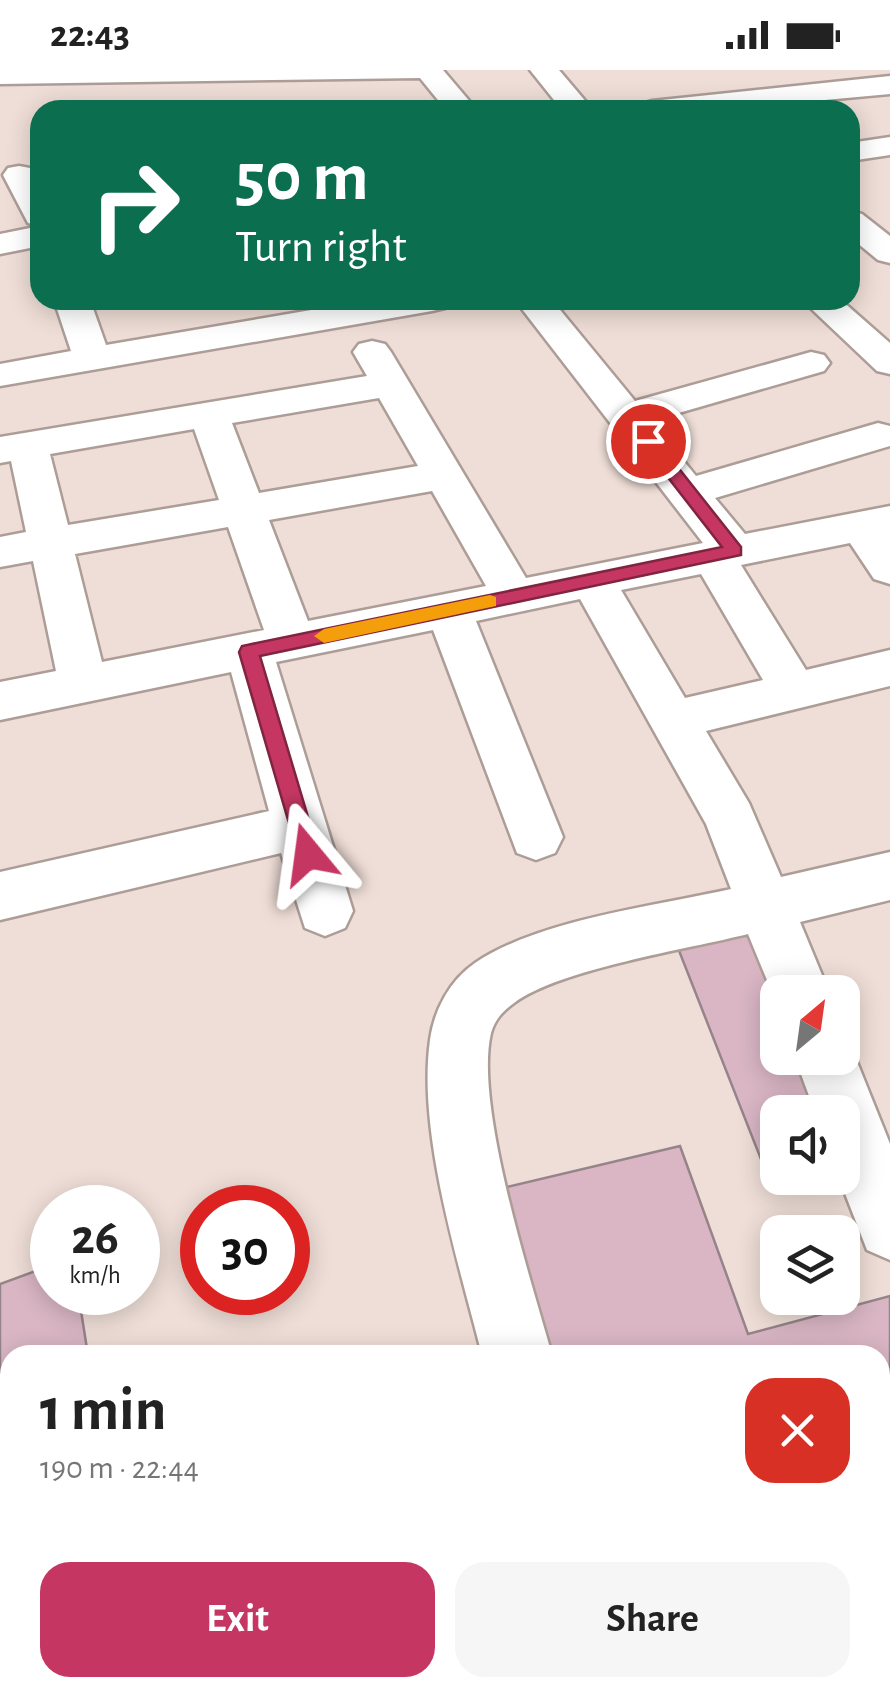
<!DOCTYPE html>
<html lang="en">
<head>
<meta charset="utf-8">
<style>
	body { margin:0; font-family:"Alegreya Sans",sans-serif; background:#f6f6f6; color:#222; height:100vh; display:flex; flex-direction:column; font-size:38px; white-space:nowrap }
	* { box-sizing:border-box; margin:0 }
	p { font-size:32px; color:#767676 }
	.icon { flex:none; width:55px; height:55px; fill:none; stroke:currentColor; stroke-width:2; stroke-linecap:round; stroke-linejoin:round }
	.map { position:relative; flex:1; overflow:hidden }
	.sheet { position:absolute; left:0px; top:1275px; width:890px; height:352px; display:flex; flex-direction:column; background:#fff; border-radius:30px 30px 0 0; box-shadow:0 5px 25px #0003 }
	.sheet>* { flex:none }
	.guide { position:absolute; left:30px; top:30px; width:830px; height:210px; border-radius:30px; box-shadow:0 5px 25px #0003; background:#0b6e4f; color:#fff; overflow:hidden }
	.needle { width:65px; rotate:29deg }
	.buttons { position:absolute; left:760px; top:905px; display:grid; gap:20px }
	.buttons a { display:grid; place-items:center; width:100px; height:100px; border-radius:20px; background:#fff; box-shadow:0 5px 25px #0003; font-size:50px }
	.speed { position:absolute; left:30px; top:1115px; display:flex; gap:20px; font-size:50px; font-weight:700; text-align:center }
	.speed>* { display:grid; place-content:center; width:130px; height:130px; border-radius:50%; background:#fff; box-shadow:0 5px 25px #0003; line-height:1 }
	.speed small { font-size:25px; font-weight:400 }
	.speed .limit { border:15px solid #d22; background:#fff; color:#111 }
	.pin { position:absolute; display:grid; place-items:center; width:85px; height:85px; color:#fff; margin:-42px; border:5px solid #fff; border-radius:50%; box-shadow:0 2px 10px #0007 }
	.me { position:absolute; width:110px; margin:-55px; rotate:344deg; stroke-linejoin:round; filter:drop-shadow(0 0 8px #0008) }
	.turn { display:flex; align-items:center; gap:35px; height:210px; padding:0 40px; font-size:45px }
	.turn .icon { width:130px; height:130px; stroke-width:2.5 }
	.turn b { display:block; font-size:70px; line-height:85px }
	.round { display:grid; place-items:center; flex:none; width:105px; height:105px; border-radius:30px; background:#f6f6f6 }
	.head { display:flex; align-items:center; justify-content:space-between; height:170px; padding:0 40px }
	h1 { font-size:60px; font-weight:700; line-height:75px }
	.button { display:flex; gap:20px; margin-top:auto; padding:20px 40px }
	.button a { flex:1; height:115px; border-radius:30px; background:#c53762; color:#fff; font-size:40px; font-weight:700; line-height:115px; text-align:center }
	.button a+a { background:#f6f6f6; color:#222 }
	.status { display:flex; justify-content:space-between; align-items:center; height:70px; padding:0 50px; background:#fff; direction:ltr }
	.status svg { height:28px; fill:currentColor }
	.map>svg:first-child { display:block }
	.building { fill:#dab6c4; stroke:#95848a; stroke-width:2.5 }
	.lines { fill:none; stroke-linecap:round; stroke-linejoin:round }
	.minor-casing { stroke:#ad9d97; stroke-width:5 }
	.minor { fill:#fff; fill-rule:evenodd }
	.route { fill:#c53762; stroke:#802440; stroke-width:2.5 }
	.slow { fill:#f59e0b }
</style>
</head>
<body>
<div class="status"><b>22:43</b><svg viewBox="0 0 49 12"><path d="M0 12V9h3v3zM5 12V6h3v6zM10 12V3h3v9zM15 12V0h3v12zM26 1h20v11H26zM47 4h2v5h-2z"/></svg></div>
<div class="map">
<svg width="890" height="1626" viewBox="0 0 890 1626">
	<rect width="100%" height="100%" fill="#efded7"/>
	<g class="building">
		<path d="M752,857L781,922H778V988H810L834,1042H778V1099L766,1102L676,873Z"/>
		<path d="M680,1076L748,1264L890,1226V1500L880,1503V1285H527L486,1122Z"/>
		<path d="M52,1195V1222H78L88,1285H10V1618L71,1619L55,1626H0V1214Z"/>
	</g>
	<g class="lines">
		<g class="minor-casing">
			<g id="minor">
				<path d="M0,0H443L477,40H446L420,8L0,14Z"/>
				<path d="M530,0H559L593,40H562Z"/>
				<path d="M890,6V24L715,40H637L642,34L652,31Z"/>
				<path d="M890,67V85L850,91V73Z"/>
				<path d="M19,96L30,98L40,115V156L28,153L3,105L8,98Z"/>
				<path d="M850,141L862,144L890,166V193L878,190L850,167Z"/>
				<path d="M40,156V176L0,184V164Z"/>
				<path d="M54,230H90L106,275L370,230H450L445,238L432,241L0,316V294L71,281Z"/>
				<path d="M515,230H552L635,331L811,282L824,285L830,293L824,301L651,351L696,406L878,353L890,356V376L715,428L745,464L890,436V514L874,509L850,473L741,495L806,600L890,580V616L706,661L749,733L781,807L890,782V830L800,852L829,922H778V937L748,864C689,879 559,899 514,933C503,941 495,949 491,963C474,1035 531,1210 552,1285H482C459,1194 417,1063 430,970C434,940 450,910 475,893C538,850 655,836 731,819L706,754L580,529L476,551L563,767L555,783L536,790L517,783L433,560L276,592L353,841L345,858L325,866L305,858L281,783L0,850V802L269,741L231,602L0,650V612L56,601L33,491L0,497V467L26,462L11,391L0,393V367L367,306L353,282L359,274L372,271L385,274L391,282L526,508L703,473ZM379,328L418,396L259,423L232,353ZM194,359L219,430L68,455L50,384ZM432,421L486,516L308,551L269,450ZM228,457L264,560L102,592L75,484ZM701,504L763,610L685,628L621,520Z"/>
				<path d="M802,230H841L890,273V304L877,301Z"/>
				<path d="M842,966L847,967L890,1074V1190L867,1180L839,1108H842V1042H815L795,988H842Z"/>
				<path d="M890,1496V1576L880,1580V1500Z"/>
				<path d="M558,1618H710L707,1626H560Z"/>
			</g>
		</g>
		<use href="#minor" class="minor"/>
	</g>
	<path class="route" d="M648,365L654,367L741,477V485L260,586L319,784L316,791H300L239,582L242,576L722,477L642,374L640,371Z"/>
	<path class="slow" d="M490,525L496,527V536L324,573L314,566L324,559Z"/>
</svg>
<div class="buttons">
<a><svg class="needle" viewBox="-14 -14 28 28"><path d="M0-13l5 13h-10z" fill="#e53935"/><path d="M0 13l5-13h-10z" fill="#767676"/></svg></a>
<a><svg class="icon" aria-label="sound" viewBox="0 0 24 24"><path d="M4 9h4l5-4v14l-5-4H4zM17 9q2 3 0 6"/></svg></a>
<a><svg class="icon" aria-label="layers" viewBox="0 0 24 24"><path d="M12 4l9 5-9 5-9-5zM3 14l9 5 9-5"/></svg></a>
</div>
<div class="speed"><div>26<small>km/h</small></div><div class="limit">30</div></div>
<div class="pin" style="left:648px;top:371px;background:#d93025"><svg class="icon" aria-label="arrive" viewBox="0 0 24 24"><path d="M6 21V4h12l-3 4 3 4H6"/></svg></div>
<svg class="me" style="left:308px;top:784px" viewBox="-20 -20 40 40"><path d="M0-17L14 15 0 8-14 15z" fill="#c53762" stroke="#fff" stroke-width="4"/></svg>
<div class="guide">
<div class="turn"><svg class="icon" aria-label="right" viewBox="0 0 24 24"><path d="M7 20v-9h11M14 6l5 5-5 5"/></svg><div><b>50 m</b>Turn right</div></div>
</div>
<section class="sheet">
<div class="head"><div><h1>1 min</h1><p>190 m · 22:44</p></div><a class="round" style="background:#d93025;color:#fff"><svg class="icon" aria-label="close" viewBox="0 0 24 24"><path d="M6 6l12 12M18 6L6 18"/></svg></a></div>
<div class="button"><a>Exit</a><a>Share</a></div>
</section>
</div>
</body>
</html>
